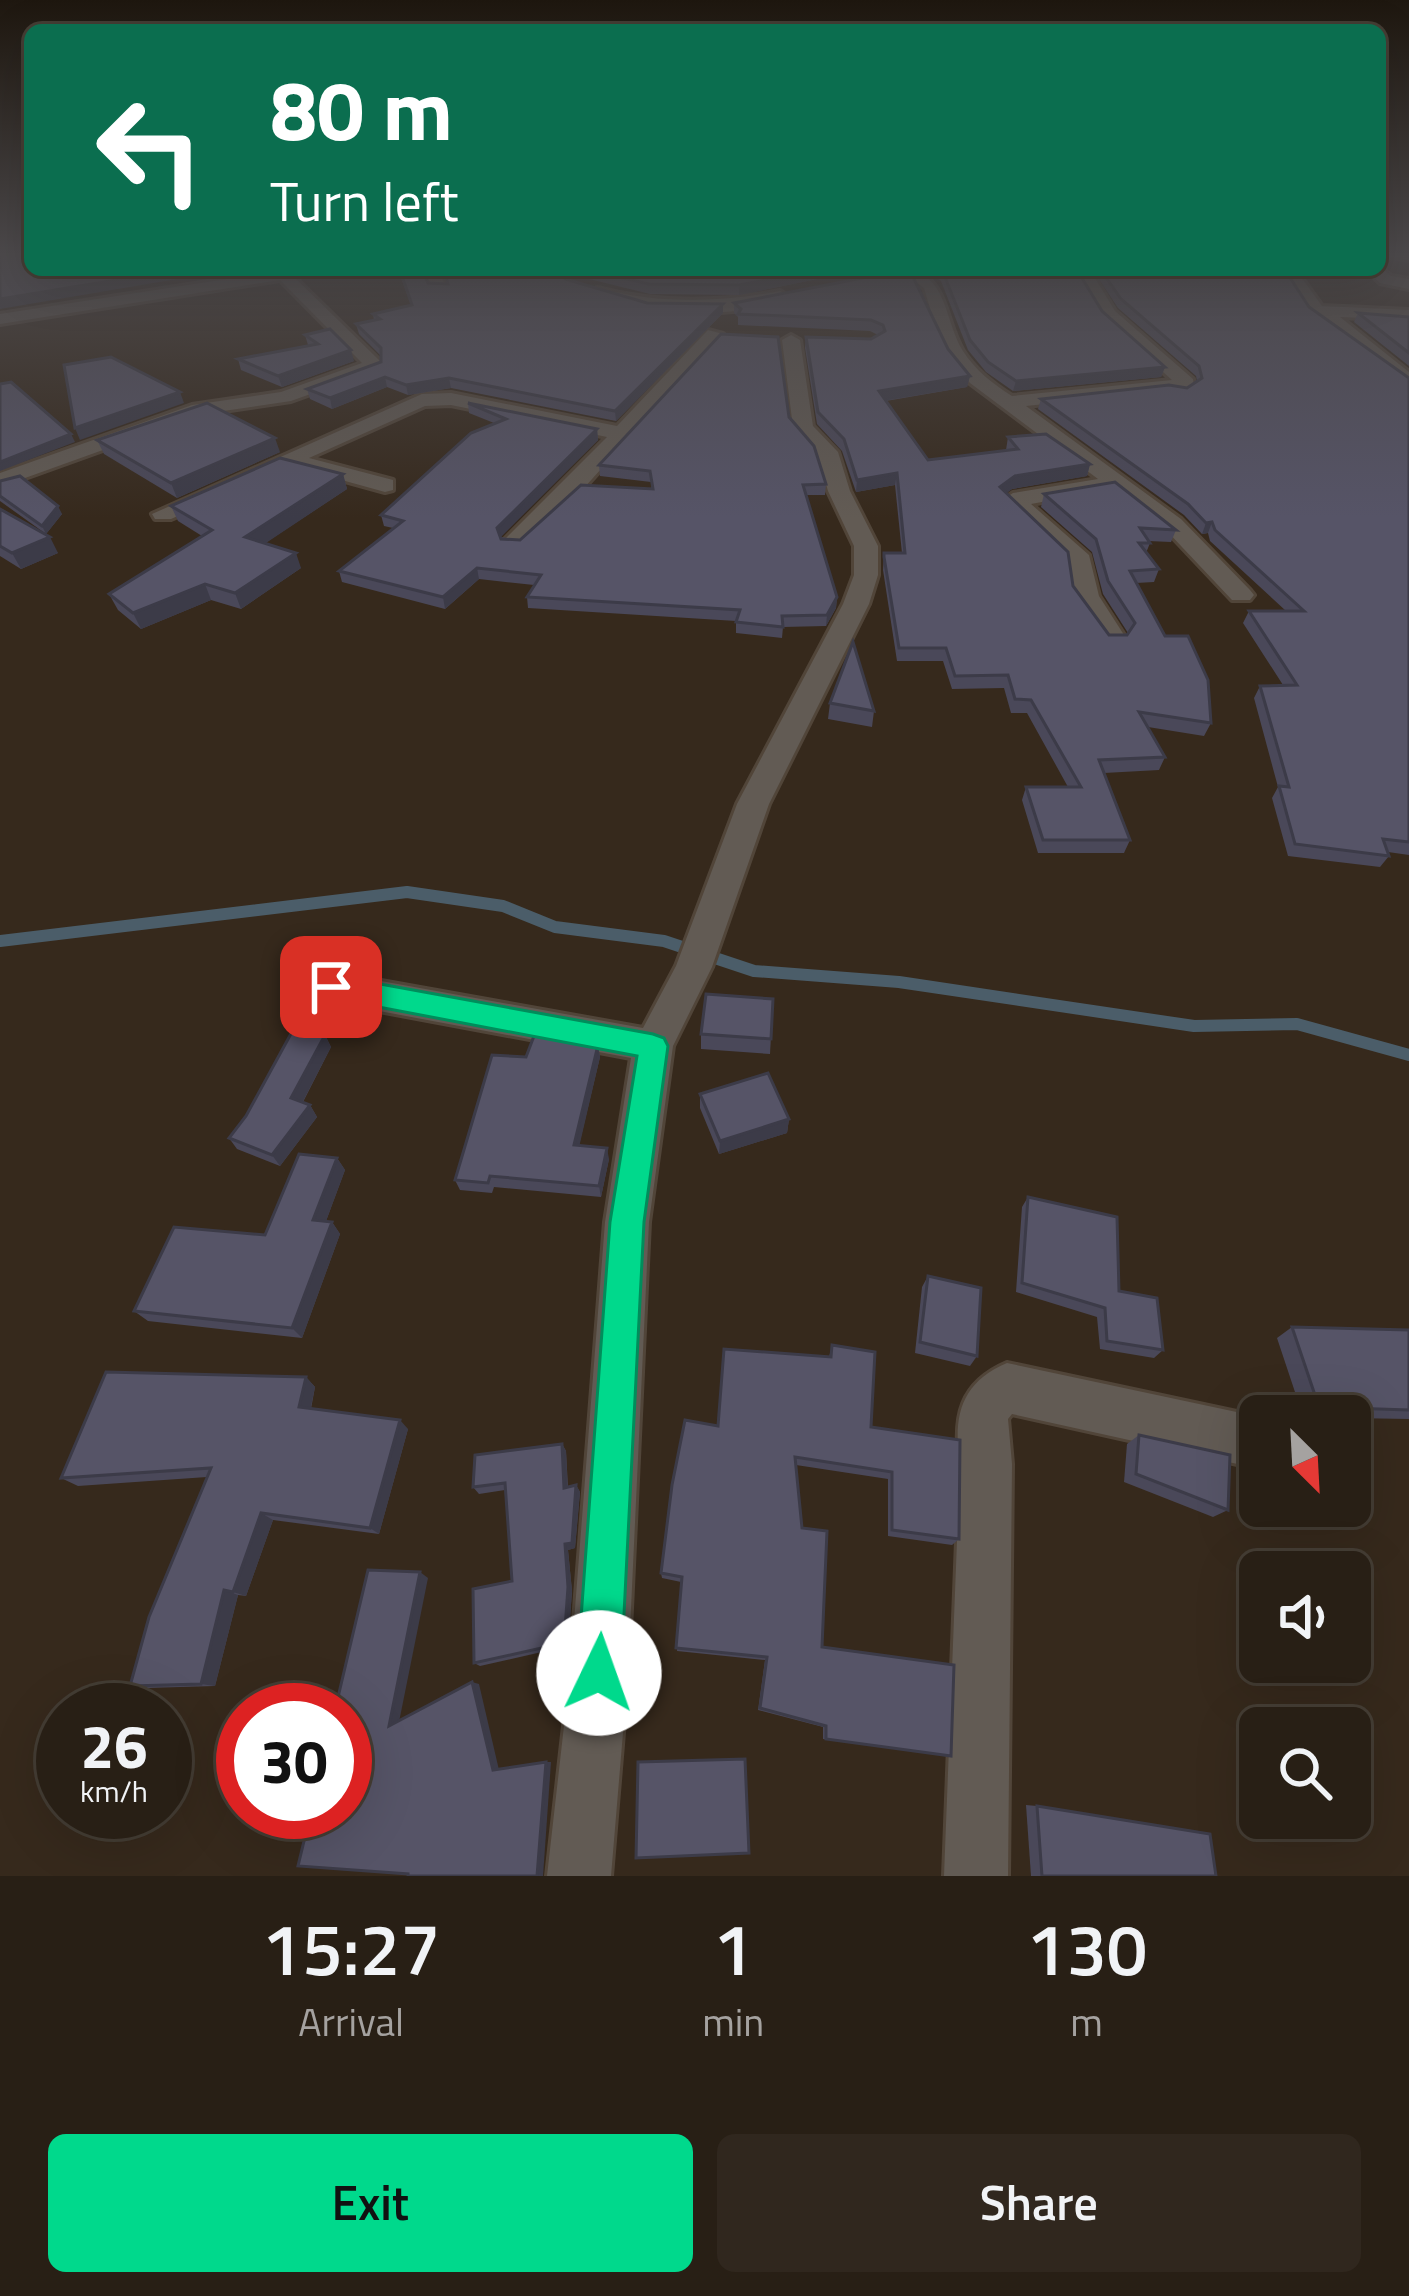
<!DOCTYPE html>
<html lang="en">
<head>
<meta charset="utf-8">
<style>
	body { margin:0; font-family:"Titillium Web",sans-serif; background:#30271e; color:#f1f3f6; height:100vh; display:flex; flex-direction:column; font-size:45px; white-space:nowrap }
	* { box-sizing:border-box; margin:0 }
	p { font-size:39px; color:#a5a2a0 }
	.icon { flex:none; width:66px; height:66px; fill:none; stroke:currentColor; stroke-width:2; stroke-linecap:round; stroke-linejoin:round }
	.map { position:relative; height:1876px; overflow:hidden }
	.details { display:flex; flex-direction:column; background:#281f15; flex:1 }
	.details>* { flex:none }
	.guide { position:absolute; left:24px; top:24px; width:1362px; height:252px; border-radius:18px; box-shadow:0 12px 48px #0002,0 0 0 3px #443d34; background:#0b6e4f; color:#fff; overflow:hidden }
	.needle { width:78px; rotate:156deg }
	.fabs { position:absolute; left:1239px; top:1395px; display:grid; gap:24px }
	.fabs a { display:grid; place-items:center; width:132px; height:132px; border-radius:18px; background:#281f15; box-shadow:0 12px 48px #0002,0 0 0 3px #443d34; font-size:60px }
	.speed { position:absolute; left:36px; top:1683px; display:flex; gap:24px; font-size:60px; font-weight:700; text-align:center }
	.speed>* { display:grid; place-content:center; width:156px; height:156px; border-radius:50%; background:#281f15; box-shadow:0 12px 48px #0002,0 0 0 3px #443d34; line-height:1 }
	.speed small { font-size:30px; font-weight:400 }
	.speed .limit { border:18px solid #d22; background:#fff; color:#111 }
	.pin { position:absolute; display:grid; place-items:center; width:102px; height:102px; color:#fff; margin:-51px; border-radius:24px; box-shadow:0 6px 18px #0006 }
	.me { position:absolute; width:132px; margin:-66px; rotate:3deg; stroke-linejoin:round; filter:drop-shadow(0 0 9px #0008) }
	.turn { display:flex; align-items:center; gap:42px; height:252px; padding:0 48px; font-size:54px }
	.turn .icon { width:156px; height:156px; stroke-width:2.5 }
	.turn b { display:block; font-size:84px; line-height:102px }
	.eta { display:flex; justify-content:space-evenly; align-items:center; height:204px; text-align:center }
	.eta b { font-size:72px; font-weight:600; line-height:84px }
	.primary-button { display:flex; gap:24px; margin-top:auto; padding:24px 48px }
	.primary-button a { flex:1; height:138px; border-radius:18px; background:#00d98c; color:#111; font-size:48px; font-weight:600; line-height:138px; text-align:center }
	.primary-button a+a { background:#30271e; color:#f1f3f6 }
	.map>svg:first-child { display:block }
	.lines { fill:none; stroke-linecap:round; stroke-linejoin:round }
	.stream { stroke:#4b5d69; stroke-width:12 }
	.minor-casing { stroke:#514539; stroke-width:6 }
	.minor { fill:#625b54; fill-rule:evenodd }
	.wall { fill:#4a4859 }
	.shaded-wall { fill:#3c3b48 }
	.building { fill:#565467; stroke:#3c3b48; stroke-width:3 }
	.route { fill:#00d98c; stroke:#008d5b; stroke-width:3 }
</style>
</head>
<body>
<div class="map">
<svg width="1409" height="1876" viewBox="0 0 1409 1876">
	<rect width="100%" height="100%" fill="#36291c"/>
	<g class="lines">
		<path class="stream" d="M0,941L407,892L503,906L555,927L664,941L754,971L899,982L1194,1026L1297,1024L1409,1055"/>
		<g class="minor-casing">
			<g id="minor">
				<path d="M1380,255H1409V260Z"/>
				<path d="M1380,267L1391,276L1409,279V289L1380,283L1367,270Z"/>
				<path d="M286,270H324L295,278L380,361V369L291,401L203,414L0,487V473L192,405L281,392L362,363L280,280L0,324V314Z"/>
				<path d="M424,270H440L446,290H434Z"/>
				<path d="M900,270C948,270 943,318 963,351C975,370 993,384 1012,396L1172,380L1103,318L1074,270H1090L1115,311L1193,379L1194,388L1184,394L1166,391L1026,406L1181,519L1250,590L1254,595L1250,600H1232L1165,529L1112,489L1031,504L1089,555L1099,596L1126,638L1122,644H1104L1073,596L1068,562L1002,500L1013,493L1098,479L970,383L939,338L924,288Z"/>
				<path d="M1280,270H1296L1322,306L1409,310V320L1340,317L1409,372V386L1308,313Z"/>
				<path d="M597,288C659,304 718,303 780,291L788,296C742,324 642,310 591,296L589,293Z"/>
				<path d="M708,330L723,334L583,489L522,547H506L502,542L607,437L451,405L425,406L309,458L393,480V490L385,492L291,466L171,519H155L152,514L422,394L451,393L617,426Z"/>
				<path d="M791,335L800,340L813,426L838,452L850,491L878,546V575L869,604L769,804L712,967L673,1046L649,1222L628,1673L611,1876H547L570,1673L605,1222L631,1058L331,1002L318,998L312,987L318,976L331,972L643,1028L676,966L737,804L843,604L854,575V546L828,491L817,454L793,427L782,340Z"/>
				<path d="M1007,1363L1260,1417V1469L1012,1414L1008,1419L1012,1464L1008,1876H944L960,1464C953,1417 960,1383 1007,1363Z"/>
			</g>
		</g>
		<use href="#minor" class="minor"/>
	</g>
	<g class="wall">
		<path d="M398,270H422L428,283L447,284L444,270H861L739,295L650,294L573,275L567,280L647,303L723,313L616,421L451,388L408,395L387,387L332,409L310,399L307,389L381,362V356L359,334L356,324L374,320L373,314L411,305Z"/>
		<path d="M905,270L948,349L970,376L967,387L886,401L928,460L1006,450L1008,437L1090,464L1087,476L1012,489L1006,493L1109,635H1127L1128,633L1103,594L1092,552L1041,507L1044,494L1176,530L1171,542L1148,541L1150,543L1146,553L1159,569L1154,582L1136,583L1211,723L1204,736L1148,727L1165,757L1159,770L1104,773L1130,840L1124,853H1038L1022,800L1026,787H1068L1027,713H1011L1004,688L952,689L943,661H897L883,570L884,553H902L895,485L856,492L842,451L817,424L805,348L806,337L871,339L878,335L870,331L738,325V317L734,313V303Z"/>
		<path d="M925,270H1077L1102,311L1165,367L1161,377L1013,391L986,372L968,350L941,281Z"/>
		<path d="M1093,270H1285L1309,307L1409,378V855L1388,852L1389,856L1380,867L1288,856L1272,798L1278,787L1254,698L1260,686L1283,685L1243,623L1249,611H1286L1210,541L1208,533L1202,534L1184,515L1038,409L1041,399L1187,388L1197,381L1196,376L1118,308Z"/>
		<path d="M1358,313L1409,317V366L1354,322Z"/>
		<path d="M305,335L354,361L282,387L241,370L238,359L308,345Z"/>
		<path d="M468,403L597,429L598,440L500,537L520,540L652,489L651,482L600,476L599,465L789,417L826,484L825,495H806L837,597L836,608L826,626L783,627L782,638L736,633V621L528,608L527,597L534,585L479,579L445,609L342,582L339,571L393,528L384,526L381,515L494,423L469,413Z"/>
		<path d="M97,440L280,452L177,498L104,454Z"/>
		<path d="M343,474L347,489L265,543L301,568L241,609L211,600L141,629L118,610L109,594L202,536L178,521L171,506Z"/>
		<path d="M0,481L62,514L46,534L0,501Z"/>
		<path d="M0,509L58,553L21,569L0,556Z"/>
		<path d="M830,703L874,711L872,727L828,719Z"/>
		<path d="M773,999L770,1054L701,1049V1034Z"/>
		<path d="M325,1035L331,1047L303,1102L310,1105L317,1117L280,1166L237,1149L229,1138Z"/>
		<path d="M598,1045L600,1057L579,1145L609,1159L601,1197L494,1187L492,1193L460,1190L455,1180L526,1057Z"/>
		<path d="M700,1094L789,1119L787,1133L719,1154L700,1108Z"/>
		<path d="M337,1158L345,1170L326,1221L332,1222L340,1234L302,1338L148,1321L134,1311L265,1235Z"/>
		<path d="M1028,1197L1119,1291L1163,1350L1154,1358L1100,1349L1097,1317L1016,1292L1022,1207Z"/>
		<path d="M928,1276L977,1356L970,1366L915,1353L922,1287Z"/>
		<path d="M1292,1327L1409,1330V1419L1350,1418V1416H1303L1277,1338Z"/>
		<path d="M832,1345L871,1427L959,1539L952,1545L888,1536V1479L796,1465L802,1528L822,1647L951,1756L823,1739V1727L758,1710L765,1660L677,1651L681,1582L662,1578L661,1573L829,1357Z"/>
		<path d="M306,1377L315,1387L311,1409L408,1429L379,1534L273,1520L246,1596L238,1595L215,1686L147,1688L130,1686L207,1477L78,1486L61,1478Z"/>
		<path d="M1139,1435L1228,1510L1213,1517L1124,1482L1127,1444Z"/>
		<path d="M562,1444L566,1451L568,1487L576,1485L580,1492L575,1548L568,1550L572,1591L568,1646L480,1666L474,1663L512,1581L505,1490L479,1494L473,1487Z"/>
		<path d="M1026,1805L1037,1806L1216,1876H1031Z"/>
	</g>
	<g class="shaded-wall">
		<path d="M174,270H256L177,279L0,309V299Z"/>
		<path d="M567,270H572L573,275L563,283L562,274Z"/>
		<path d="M817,270H861L739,295V285Z"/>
		<path d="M723,304V313L616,421L615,411Z"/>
		<path d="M351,350L354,361L282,387L278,376Z"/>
		<path d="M1165,367L1161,377L1013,391L1016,381Z"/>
		<path d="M970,376L967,387L877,402L879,391Z"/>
		<path d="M385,377L387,387L332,409L330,398Z"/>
		<path d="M449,378L451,388L408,395L406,385Z"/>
		<path d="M180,392L184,403L80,440L75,428Z"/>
		<path d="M597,429L598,440L499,539L497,528Z"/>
		<path d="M71,434L75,442L0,471V462Z"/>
		<path d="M275,438L280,452L177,498L171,483Z"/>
		<path d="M1090,464L1087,476L1012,489L998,500L1000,487L1015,476Z"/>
		<path d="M897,473L895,485L856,492L857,480Z"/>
		<path d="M343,474L347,489L251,553L245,537Z"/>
		<path d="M58,506L62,514L46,534L42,526Z"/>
		<path d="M1212,522L1208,533L1202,534L1206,523Z"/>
		<path d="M50,537L58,553L21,569L12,553Z"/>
		<path d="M296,553L301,568L241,609L235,593Z"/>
		<path d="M477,568L479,579L445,609L443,597Z"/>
		<path d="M205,584L211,600L141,629L133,613Z"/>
		<path d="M837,597L836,608L826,626L827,615Z"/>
		<path d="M325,1035L331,1047L299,1109L291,1098Z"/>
		<path d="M598,1045L600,1057L577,1156L574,1145Z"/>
		<path d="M310,1105L317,1117L280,1166L272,1155Z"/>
		<path d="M789,1119L787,1133L719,1154L720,1141Z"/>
		<path d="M607,1148L609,1159L601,1197L599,1186Z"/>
		<path d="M337,1158L345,1170L322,1232L313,1220Z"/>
		<path d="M332,1222L340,1234L302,1338L292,1328Z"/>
		<path d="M306,1377L315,1387L309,1416L299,1407Z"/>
		<path d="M400,1420L408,1429L379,1534L370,1528Z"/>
		<path d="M562,1444L566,1451L568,1495L564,1488Z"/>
		<path d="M576,1485L580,1492L575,1548L568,1550L572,1591L568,1646L564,1643L565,1544Z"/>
		<path d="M261,1513L273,1520L246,1596L233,1592Z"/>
		<path d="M420,1572L428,1578L398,1727L389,1726Z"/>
		<path d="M224,1590L238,1595L215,1686L201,1684Z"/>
		<path d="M472,1682L479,1684L499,1770H493Z"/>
		<path d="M546,1762H551L543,1876H537Z"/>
	</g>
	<g class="building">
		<path d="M0,255H30V270H177L0,299Z"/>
		<path d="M400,270H422L428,283L448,284L444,270H567L562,274L565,279L647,303L723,304L615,411L449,378L406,385L385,377L330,398L307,389L381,362V348L356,324L380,319L373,314L412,305Z"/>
		<path d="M587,270H817L739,285L649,284Z"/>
		<path d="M904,270L913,277L948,349L970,376L879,391L928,460L1018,449L1008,437L1046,434L1090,464L1015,476L1000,487L1068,552L1073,586L1109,635H1127L1135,623L1108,581L1096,539L1044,494L1115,482L1176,530L1140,528L1150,543H1139L1159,569L1130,571L1165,636H1188L1208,680L1211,723L1139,712L1165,757L1099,760L1130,840H1043L1026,787H1081L1031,700L1015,699L1008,675L955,676L946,648H899L884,557V553H905L897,473L857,480L844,439L818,412L806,337L871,339L885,331L883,325L871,320L738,314L741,309L734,303Z"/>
		<path d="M939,270H1077L1102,311L1165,367L1016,381L988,362L970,340L943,272Z"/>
		<path d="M1101,270H1285L1309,307L1409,378V842L1383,839L1389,856L1295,844L1279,786L1289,787L1260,686L1297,685L1249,611H1304L1215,530L1212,522L1206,523L1188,504L1041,399L1169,385L1187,388L1202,378L1199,366L1121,299Z"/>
		<path d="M1358,313L1409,317V353Z"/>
		<path d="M330,329L351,350L278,376L238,359L318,344L305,335Z"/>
		<path d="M721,334L778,337L789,417L814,446L826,484L803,485L837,597L827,615L782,616L783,627L736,622L740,610L527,597L541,575L477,568L443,597L339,571L403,521L381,515L471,433L506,419L468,403L597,429L497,528L501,539L520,540L581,485L653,489L650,471L599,465Z"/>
		<path d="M111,357L180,392L75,428L64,365Z"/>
		<path d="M11,382L71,434L0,462V384Z"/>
		<path d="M207,403L275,438L171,483L97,440Z"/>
		<path d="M280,458L343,474L245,537L296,553L235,593L205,584L133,613L109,594L212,530L171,506Z"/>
		<path d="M20,476L58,506L42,526L0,496V481Z"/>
		<path d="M0,509L50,537L12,553L0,546Z"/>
		<path d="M853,642L874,711L830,703Z"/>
		<path d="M706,994L773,999L771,1039L701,1034Z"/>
		<path d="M293,1030L325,1035L291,1098L310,1105L272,1155L229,1138L246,1116Z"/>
		<path d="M534,1036L598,1045L574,1145L607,1148L599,1186L490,1176L488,1183L455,1180L492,1055L526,1057Z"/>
		<path d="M768,1073L789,1119L720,1141L700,1094Z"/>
		<path d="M299,1154L337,1158L313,1220L332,1222L292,1328L134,1311L174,1227L265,1235Z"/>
		<path d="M1028,1197L1117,1217L1119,1291L1157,1298L1163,1350L1107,1341L1105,1308L1022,1283Z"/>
		<path d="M928,1276L981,1288L977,1356L920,1342Z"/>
		<path d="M1292,1327L1409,1330V1410L1319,1407Z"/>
		<path d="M832,1345L875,1352L871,1427L960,1440L959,1539L892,1530V1472L795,1457L802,1528L827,1531L822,1647L954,1665L951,1756L826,1739V1726L760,1708L767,1657L676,1648L682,1577L661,1573L672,1485L685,1420L718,1426L724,1349L831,1357Z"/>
		<path d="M106,1372L306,1377L299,1407L400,1420L370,1528L261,1513L233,1592L224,1590L201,1684L130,1686L149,1617L211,1468L61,1478Z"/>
		<path d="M1139,1435L1230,1455L1228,1510L1136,1474Z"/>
		<path d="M562,1444L564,1488L576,1485L572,1543L565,1544L568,1587L564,1643L474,1663L473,1589L512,1581L505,1483L473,1487L475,1455Z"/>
		<path d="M368,1570L420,1572L389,1726L472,1682L493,1770L546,1762L537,1876H408V1874L298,1866L311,1812H345V1710H335Z"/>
		<path d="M745,1759L749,1853L636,1858L638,1762Z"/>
		<path d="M1037,1806L1210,1834L1216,1876H1042Z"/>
	</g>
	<linearGradient id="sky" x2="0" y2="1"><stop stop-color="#1e170f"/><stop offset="0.49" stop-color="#4c494b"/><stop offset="1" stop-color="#4c494b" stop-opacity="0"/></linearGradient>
	<rect width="1409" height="518" fill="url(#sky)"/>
	<path class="route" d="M331,975L653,1034L664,1038L668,1046L644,1222L621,1673L615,1689L599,1695L583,1689L577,1673L610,1222L637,1056L331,998L321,995L317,987L321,979Z"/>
</svg>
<div class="fabs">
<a><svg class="needle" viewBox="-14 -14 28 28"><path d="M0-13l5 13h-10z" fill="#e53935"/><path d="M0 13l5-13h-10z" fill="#a5a2a0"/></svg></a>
<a><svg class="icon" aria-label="sound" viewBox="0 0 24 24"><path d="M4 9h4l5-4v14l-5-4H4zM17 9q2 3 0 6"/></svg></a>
<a><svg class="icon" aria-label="search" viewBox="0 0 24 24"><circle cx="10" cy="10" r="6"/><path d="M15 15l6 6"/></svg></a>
</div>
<div class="speed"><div>26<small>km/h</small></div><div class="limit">30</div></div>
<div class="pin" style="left:331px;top:987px;background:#d93025"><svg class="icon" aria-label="arrive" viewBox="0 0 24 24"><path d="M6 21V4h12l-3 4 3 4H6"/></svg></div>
<svg class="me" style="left:599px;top:1673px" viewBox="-20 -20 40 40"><circle r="19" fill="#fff"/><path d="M0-13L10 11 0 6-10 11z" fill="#00d98c"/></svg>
<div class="guide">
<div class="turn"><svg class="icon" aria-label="left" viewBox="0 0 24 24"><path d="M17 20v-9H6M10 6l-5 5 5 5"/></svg><div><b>80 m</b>Turn left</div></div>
</div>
</div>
<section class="details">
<div class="eta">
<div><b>15:27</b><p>Arrival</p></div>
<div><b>1</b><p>min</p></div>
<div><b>130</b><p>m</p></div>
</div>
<div class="primary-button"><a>Exit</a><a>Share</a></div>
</section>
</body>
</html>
